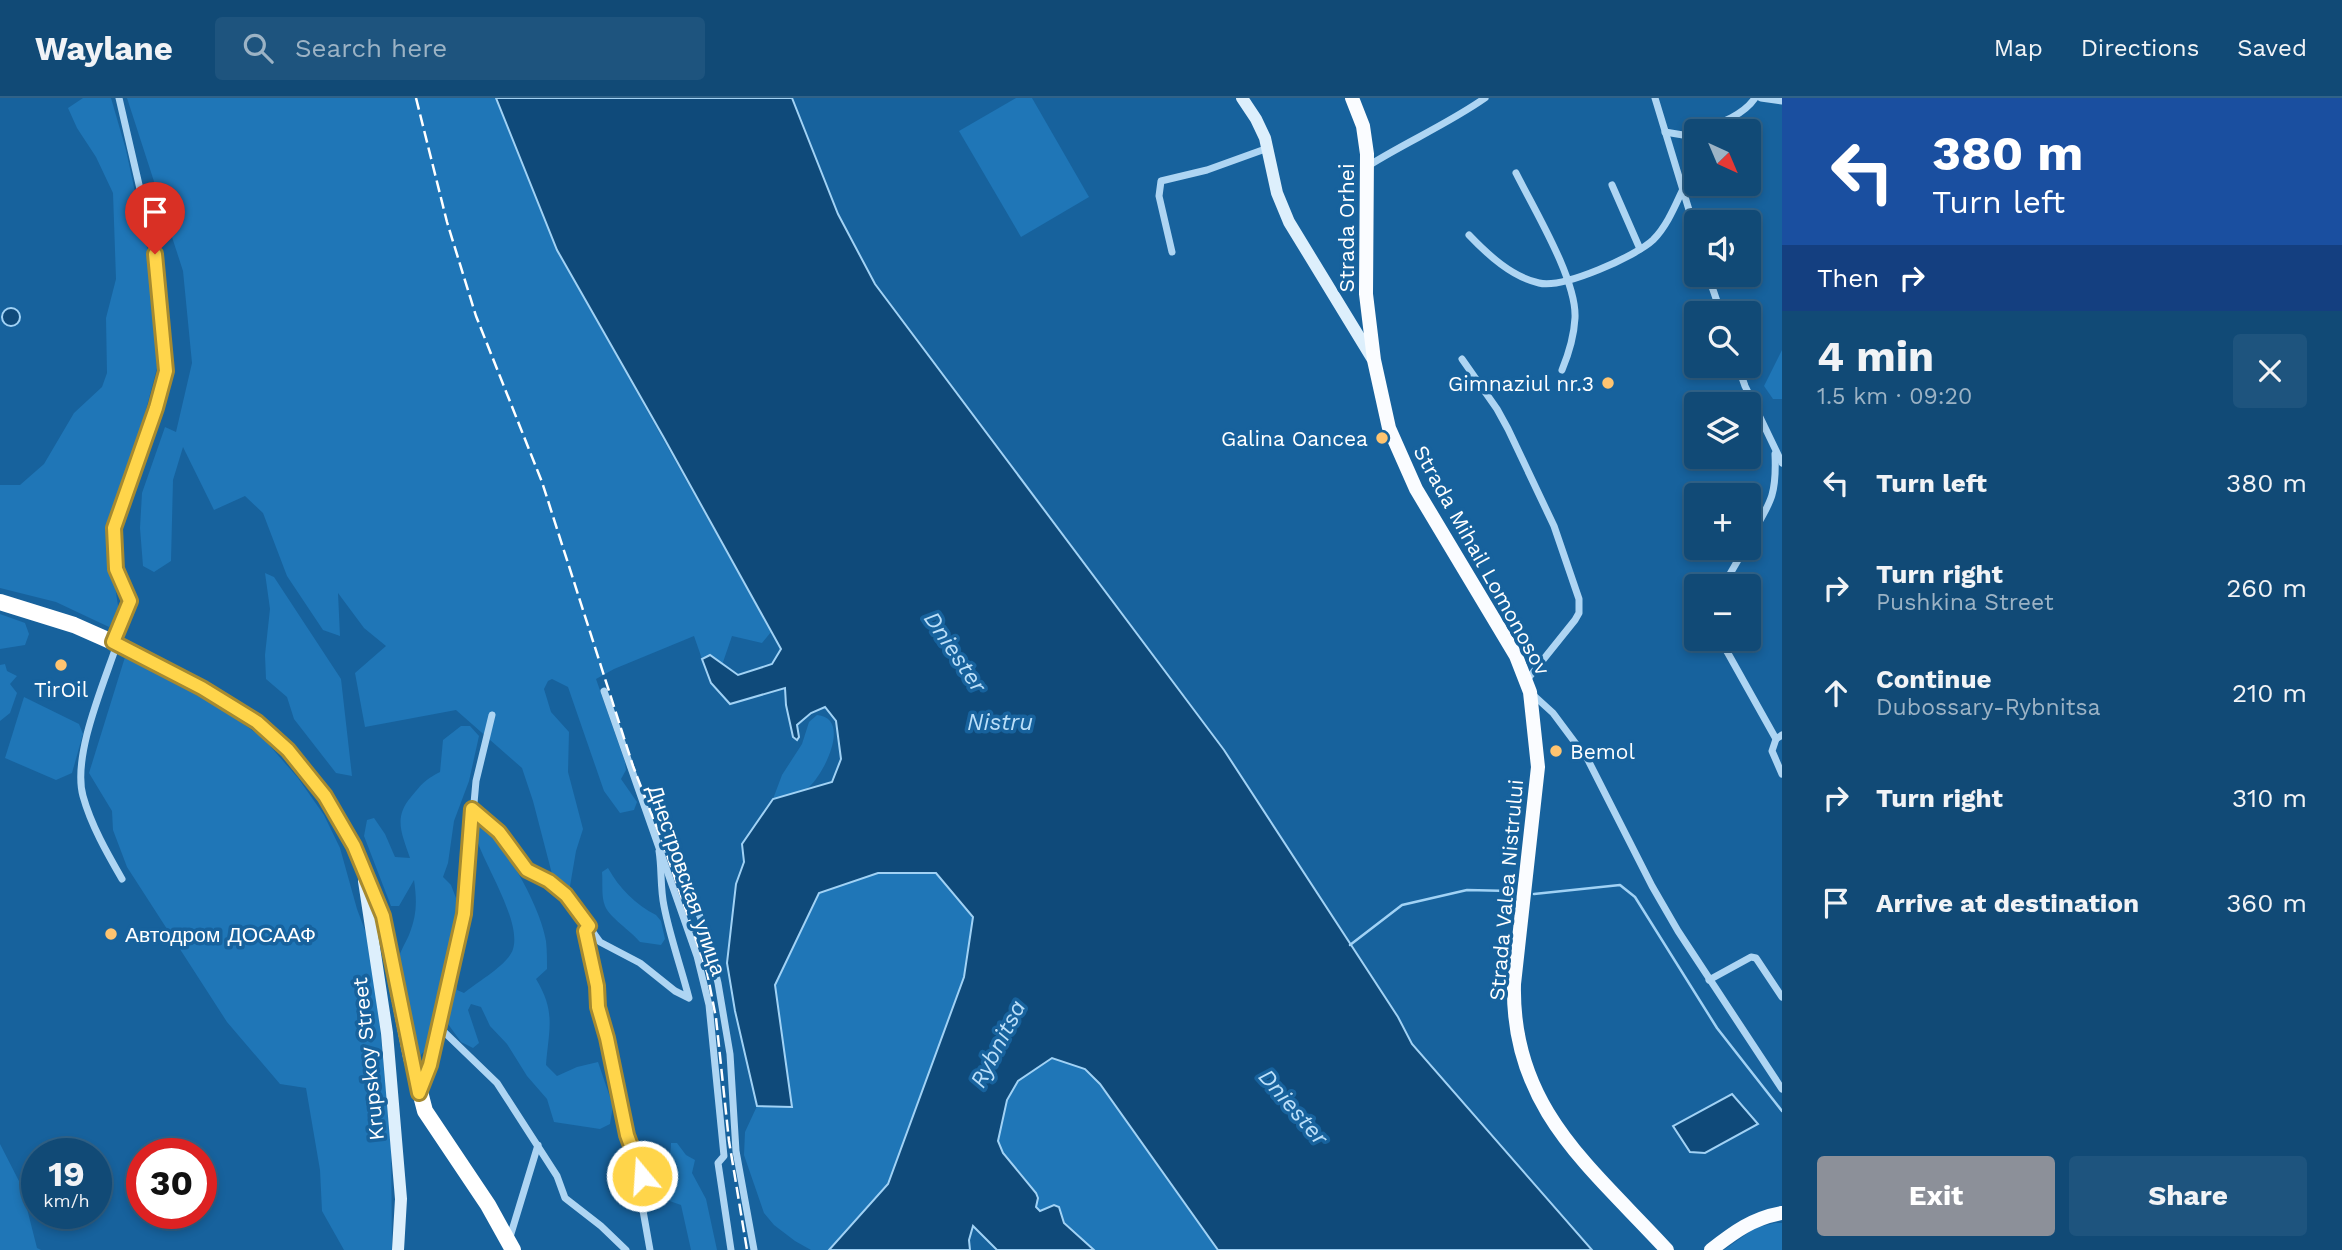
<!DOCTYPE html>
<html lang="en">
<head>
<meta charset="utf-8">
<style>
	body { margin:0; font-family:"Work Sans",sans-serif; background:#1e547e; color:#f1f3f6; height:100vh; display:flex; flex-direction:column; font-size:26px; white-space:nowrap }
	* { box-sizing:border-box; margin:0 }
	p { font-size:23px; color:#9cb3c5 }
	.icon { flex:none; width:38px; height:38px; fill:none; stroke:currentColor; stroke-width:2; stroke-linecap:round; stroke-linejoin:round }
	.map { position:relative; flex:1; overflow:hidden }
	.side { display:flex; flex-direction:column; background:#114a76; width:560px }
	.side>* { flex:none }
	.banner { background:#1a4fa0; color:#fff; overflow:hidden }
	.needle { width:46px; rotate:136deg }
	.fabs { position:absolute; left:1684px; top:21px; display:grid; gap:14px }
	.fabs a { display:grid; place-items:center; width:77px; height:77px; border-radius:7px; background:#114a76; box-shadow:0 4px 10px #0003,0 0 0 2px #306288; font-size:35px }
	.speed { position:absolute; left:21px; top:1040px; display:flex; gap:14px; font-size:35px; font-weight:700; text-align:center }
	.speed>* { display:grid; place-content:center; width:91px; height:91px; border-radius:50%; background:#114a76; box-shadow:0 4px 10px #0003,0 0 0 2px #306288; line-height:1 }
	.speed small { font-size:18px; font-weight:400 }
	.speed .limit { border:10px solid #d22; background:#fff; color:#111 }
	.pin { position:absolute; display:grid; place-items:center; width:60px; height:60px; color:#fff; margin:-72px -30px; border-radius:50% 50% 50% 0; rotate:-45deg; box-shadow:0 0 7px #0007 }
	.pin .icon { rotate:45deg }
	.me { position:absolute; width:77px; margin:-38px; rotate:342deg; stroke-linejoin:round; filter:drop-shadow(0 0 5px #0008) }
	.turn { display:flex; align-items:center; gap:24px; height:147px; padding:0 35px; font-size:32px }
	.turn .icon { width:91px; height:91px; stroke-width:2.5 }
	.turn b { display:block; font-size:49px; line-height:60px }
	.then { display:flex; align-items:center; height:66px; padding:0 35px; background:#0003; gap:14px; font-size:26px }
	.round { display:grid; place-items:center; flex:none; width:74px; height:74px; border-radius:7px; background:#1e547e }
	.summary { display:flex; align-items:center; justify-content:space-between; height:119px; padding:0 35px }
	h1 { font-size:42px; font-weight:700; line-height:52px }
	.primary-button { display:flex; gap:14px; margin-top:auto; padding:14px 35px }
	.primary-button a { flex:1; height:80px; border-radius:7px; background:#8c9099; color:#fff; font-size:28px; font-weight:700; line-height:80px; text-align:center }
	.primary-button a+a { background:#1e547e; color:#f1f3f6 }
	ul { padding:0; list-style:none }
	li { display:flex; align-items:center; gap:21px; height:105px; padding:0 35px }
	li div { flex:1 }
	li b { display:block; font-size:26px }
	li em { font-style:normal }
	header { display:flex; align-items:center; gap:42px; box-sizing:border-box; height:98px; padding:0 35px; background:#114a76; border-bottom:2px solid #306288 }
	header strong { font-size:33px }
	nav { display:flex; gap:38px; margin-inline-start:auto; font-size:24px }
	.search { width:490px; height:63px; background:#1e547e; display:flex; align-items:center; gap:18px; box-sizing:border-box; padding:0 24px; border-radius:7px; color:#9cb3c5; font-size:26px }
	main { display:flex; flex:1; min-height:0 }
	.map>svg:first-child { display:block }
	.green { fill:#1f76b7 }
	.water { fill:#0f4a7a; stroke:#a1d2f5; stroke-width:2 }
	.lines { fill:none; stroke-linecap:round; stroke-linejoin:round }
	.stream { stroke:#a1d2f5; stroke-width:2.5 }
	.street { stroke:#aed5f3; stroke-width:7 }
	.secondary { stroke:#ddeffc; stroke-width:12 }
	.primary { stroke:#fafcff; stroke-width:14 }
	.highway { stroke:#fff; stroke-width:16 }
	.rail { stroke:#fff; stroke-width:2.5; stroke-dasharray:12 5; stroke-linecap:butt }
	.route-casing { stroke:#a68a30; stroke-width:18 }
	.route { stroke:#ffd54a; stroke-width:12 }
	.poi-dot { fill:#ffc470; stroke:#17629d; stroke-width:2.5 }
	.labels { text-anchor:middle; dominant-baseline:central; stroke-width:7; stroke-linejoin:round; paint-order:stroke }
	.street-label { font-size:21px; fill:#fff; stroke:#17629d }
	.poi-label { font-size:21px; fill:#fff; stroke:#17629d; text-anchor:end }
	.water-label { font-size:23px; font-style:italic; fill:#bbdff9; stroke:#17629d }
</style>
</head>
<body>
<header>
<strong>Waylane</strong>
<div class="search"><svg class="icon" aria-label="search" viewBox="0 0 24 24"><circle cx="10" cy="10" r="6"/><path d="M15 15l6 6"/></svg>Search here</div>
<nav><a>Map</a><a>Directions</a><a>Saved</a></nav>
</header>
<main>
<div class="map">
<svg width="1782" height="1152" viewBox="0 0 1782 1152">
	<rect width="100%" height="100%" fill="#17629d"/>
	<g class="green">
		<path d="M83,0H111L126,52L152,173L157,270L140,334L107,437L119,514L109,529L56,504L0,490V387H20L44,366L74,315L102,289L107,275L106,220L116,181L113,95L96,59L77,30L68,10Z"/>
		<path d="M127,0H496L557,152L771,534L762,545L732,538L722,567L710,557L702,561L694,538L614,571L596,581L625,664L626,672L621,681L637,704L634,712L620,715L604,693L568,589L552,581L548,583L544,591L551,614L569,634L568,674L583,731L576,753L569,794L558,786L552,776L533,703L522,670L456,612L365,629L355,575L386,548L364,530L338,495L340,538L323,532L287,478L263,415L245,398L214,412L183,349L173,382L171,463L154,474L143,468L140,430L142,395L165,329L176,334L192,265L183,173Z"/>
		<path d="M1016,0H1032L1089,99L1021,139L959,33Z"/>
		<path d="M1782,252V301H1773L1764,288Z"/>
		<path d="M265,475L274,479L341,581L352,678L336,675L294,621L287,599L266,581L265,557L270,511Z"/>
		<path d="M0,516L25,525L29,536L25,547L0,551Z"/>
		<path d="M125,559L208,601L263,640L298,680L324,717L340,750L357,811L373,854L391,1047L392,1152H344L322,1113L320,1072L306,990L280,986L227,924L127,769L113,732L112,713L89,675Z"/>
		<path d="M5,566L7,573L17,578L10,586L17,595L10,615L0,623V567Z"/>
		<path d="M24,599L79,626L83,636L72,675L56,682L5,660Z"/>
		<path d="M817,617C852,620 824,676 809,689C801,696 783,698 773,701L782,677L802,646L809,624Z"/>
		<path d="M461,628H470L479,638L469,683L454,723L448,765L443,779L451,787L456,800L457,892L464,895C477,884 509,866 513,851C522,822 482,764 475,736L480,728C506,745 541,811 546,843C547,852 547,862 547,871L536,881C556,914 549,930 546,967L557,978L577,969L598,964L613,1008L610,1026L600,1031L554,1024L547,1001L527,978L507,946L490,928L481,909L471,906L468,912L479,945L473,950L461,944L448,926L420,958L415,952L413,927L398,863C400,853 405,846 409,837C417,817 417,803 414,782L399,808H391L364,738L367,722L374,720L385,736L395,759L410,760C402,736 393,720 411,699C423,685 423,683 440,674L443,642Z"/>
		<path d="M608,770C619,790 636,807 656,817L661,823L665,841L661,847L640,844C631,833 609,819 605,808C601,798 603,784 602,774Z"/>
		<path d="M878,775H936L973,819L964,879L888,1086L829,1152H811L795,1143L774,1127L764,1115L744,1057L745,1034L757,1008L792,1009L775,887L819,795Z"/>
		<path d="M1052,959L1085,971L1100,986L1218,1152H1094L1064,1125L1054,1107L1040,1114L1036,1109L1038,1100L1036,1095L1003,1055L998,1043L1007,1002L1018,983Z"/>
		<path d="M671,1045H677L686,1057L695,1062L692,1075L706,1101L717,1152H691L681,1107L655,1098L648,1090C662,1076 671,1065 671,1045Z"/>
		<path d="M0,1046L21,1087L37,1150L41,1152H0Z"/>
		<path d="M1775,1125H1782V1152H1724L1755,1130Z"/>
	</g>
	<g class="water">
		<path d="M496,0H792L838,116L875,186L1224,652L1398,919L1412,946L1592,1152H1218L1100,986L1085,971L1052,960L1018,983L1007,1002L998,1043L1003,1055L1036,1095L1038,1100L1036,1109L1040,1113L1054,1107L1059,1109L1064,1125L1094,1152H997L973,1128L969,1142L970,1152H829L888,1086L964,879L973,819L936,775H878L819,795L775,887L792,1009L757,1008L735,913L727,865L736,786L744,764L742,746L773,701L832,684L841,661L836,623L825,609L811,615L797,627L799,639L797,642L793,639L786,607L785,590L730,606L711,585L702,561L710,557L738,577L772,566L781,551L664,340L557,152Z"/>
		<circle cx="11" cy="219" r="9"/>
		<path d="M1732,996L1758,1026L1705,1055L1690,1054L1673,1028Z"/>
	</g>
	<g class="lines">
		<g class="stream">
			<path d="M1534,796L1620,787L1635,799L1717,930L1782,1013"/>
			<path d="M1350,847L1402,807L1467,792L1511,793"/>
		</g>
		<g class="street">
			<path d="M1655,0L1696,135"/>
			<path d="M1761,0L1782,3"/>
			<path d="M1697,33C1717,26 1742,19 1755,0"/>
			<path d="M1665,34L1683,37L1696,34"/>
			<path d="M1368,68C1406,44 1448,26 1485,0"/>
			<path d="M1516,75C1534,111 1577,182 1575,220C1574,239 1569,255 1562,272"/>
			<path d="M1612,87L1640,151"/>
			<path d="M1469,137C1488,157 1512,179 1539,185C1563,191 1636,158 1653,142C1667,128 1675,108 1683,91"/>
			<path d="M1172,154L1159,98L1161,83L1207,72L1268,50"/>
			<path d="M1708,177L1721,215"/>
			<path d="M1462,261L1497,311L1508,331L1554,428L1579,501V515L1575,522L1526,583"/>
			<path d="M1738,268L1745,288L1782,365"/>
			<path d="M1748,443C1769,406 1777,401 1775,356"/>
			<path d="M1723,488L1745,450"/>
			<path d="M1720,541L1776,641L1782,637"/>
			<path d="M113,544L129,503L116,471L114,430L156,310L166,273L155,156L119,0"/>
			<path d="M117,546C104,585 72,658 83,698C91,727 107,755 122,781"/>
			<path d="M604,593L697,858L709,907L724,1058L718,1065L731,1152"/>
			<path d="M1531,595L1553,615L1588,662L1652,788L1678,833L1782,991"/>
			<path d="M1776,641L1772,653L1782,676"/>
			<path d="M472,711L499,734L527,772L549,784L566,797L600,844L640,865L675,893L689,900C681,869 670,839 664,808C660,789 662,771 659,753L672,749L705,831L718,885L730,956L736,1053L754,1152"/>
			<path d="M589,828L585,833L597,889L598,909L607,940L627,1037L642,1078L639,1090L650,1152"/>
			<path d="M1709,882L1751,859L1756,860L1782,899"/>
			<path d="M438,928L497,985L557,1078L565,1100L601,1128L626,1152"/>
			<path d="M422,988L430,967L464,816L476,683L492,617"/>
			<path d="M510,1139L538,1047"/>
		</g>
		<g class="secondary">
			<path d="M1242,0L1256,21L1265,40L1277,95L1289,124L1372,260"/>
			<path d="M364,783L387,935L401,1101L398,1152"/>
		</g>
		<g class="primary">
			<path d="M1352,0L1363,28L1367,56L1366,196L1374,262L1389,330L1416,391L1516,558L1530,594L1538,669L1514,886C1511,1010 1591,1069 1667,1152"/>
			<path d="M1711,1152C1734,1134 1753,1120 1782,1115"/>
		</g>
		<path class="highway" d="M0,504L74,527L117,546L202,590L257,624L288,652L325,698L354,748L383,818L411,959L425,1013L488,1107L513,1152"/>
		<path class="rail" d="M416,0L447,124L476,218L542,384L633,668L665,751L707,874L716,920L729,1043L747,1152"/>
	</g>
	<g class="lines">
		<g class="route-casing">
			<path id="route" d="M155,156L166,273L156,310L114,430L116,471L130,503L113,544L202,590L257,624L288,652L325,698L354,748L383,818L419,995L430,967L464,816L472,711L499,734L527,772L549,783L566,797L589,828L585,833L597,888L598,909L607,940L627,1037L642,1078"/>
		</g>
		<use href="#route" class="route"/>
	</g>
	<g class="poi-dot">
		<circle cx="1608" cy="285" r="7"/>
		<circle cx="1382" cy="340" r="7"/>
		<circle cx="61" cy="567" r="7"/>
		<circle cx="1556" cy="653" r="7"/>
		<circle cx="111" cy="836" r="7"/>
	</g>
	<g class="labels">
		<g class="street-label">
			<text transform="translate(1346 130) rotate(-90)">Strada Orhei</text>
			<text transform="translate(1482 462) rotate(61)">Strada Mihail Lomonosov</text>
			<text transform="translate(687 782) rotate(71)">Днестровская улица</text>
			<text transform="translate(1506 792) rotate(-85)">Strada Valea Nistrului</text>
			<text transform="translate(368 961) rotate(-96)">Krupskoy Street</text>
		</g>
		<g class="poi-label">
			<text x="1594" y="285">Gimnaziul nr.3</text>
			<text x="1368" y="340">Galina Oancea</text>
			<text x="61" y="591" text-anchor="middle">TirOil</text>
			<text x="1570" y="653" text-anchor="start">Bemol</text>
			<text x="125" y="836" text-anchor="start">Автодром ДОСААФ</text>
		</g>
		<g class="water-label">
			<text transform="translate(955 554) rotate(56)">Dniester</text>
			<text x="1000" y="624">Nistru</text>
			<text transform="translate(998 946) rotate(-63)">Rybnitsa</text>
			<text transform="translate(1293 1009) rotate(49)">Dniester</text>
		</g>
	</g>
</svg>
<div class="fabs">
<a><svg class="needle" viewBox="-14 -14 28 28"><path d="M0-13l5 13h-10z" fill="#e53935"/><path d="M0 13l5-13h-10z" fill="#9cb3c5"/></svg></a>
<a><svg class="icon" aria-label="sound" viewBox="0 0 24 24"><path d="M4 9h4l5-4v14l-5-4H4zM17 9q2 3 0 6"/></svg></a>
<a><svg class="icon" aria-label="search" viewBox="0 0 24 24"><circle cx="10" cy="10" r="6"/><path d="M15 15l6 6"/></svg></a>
<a><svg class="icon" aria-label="layers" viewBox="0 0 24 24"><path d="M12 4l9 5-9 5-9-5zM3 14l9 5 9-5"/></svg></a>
<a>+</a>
<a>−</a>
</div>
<div class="speed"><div>19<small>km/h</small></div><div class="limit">30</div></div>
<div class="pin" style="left:155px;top:156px;background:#d93025"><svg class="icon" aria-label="arrive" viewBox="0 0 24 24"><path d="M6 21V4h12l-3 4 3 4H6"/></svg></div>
<svg class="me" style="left:642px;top:1078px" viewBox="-20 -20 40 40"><circle r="17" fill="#ffd54a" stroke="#fff" stroke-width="3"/><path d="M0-11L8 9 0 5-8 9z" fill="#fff"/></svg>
</div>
<section class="side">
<div class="banner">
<div class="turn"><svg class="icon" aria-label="left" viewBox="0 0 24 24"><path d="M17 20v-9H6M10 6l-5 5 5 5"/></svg><div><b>380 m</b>Turn left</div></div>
<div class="then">Then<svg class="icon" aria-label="right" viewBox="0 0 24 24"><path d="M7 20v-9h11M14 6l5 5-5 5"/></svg></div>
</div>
<div class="summary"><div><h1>4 min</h1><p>1.5 km · 09:20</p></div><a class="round"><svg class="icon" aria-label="close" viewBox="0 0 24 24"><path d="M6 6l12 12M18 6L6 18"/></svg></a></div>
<ul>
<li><svg class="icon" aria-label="left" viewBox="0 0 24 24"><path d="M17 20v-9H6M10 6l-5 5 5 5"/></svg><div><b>Turn left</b></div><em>380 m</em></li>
<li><svg class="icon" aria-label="right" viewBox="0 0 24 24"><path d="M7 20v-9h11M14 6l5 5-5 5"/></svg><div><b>Turn right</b><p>Pushkina Street</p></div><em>260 m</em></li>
<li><svg class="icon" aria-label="ahead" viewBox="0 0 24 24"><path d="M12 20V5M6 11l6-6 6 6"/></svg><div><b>Continue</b><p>Dubossary-Rybnitsa</p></div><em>210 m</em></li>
<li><svg class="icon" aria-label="right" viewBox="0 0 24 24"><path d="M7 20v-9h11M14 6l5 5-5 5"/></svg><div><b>Turn right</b></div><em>310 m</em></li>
<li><svg class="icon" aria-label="arrive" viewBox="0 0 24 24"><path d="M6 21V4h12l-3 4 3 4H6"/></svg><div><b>Arrive at destination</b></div><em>360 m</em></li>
</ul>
<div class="primary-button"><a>Exit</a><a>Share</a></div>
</section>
</main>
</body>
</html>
